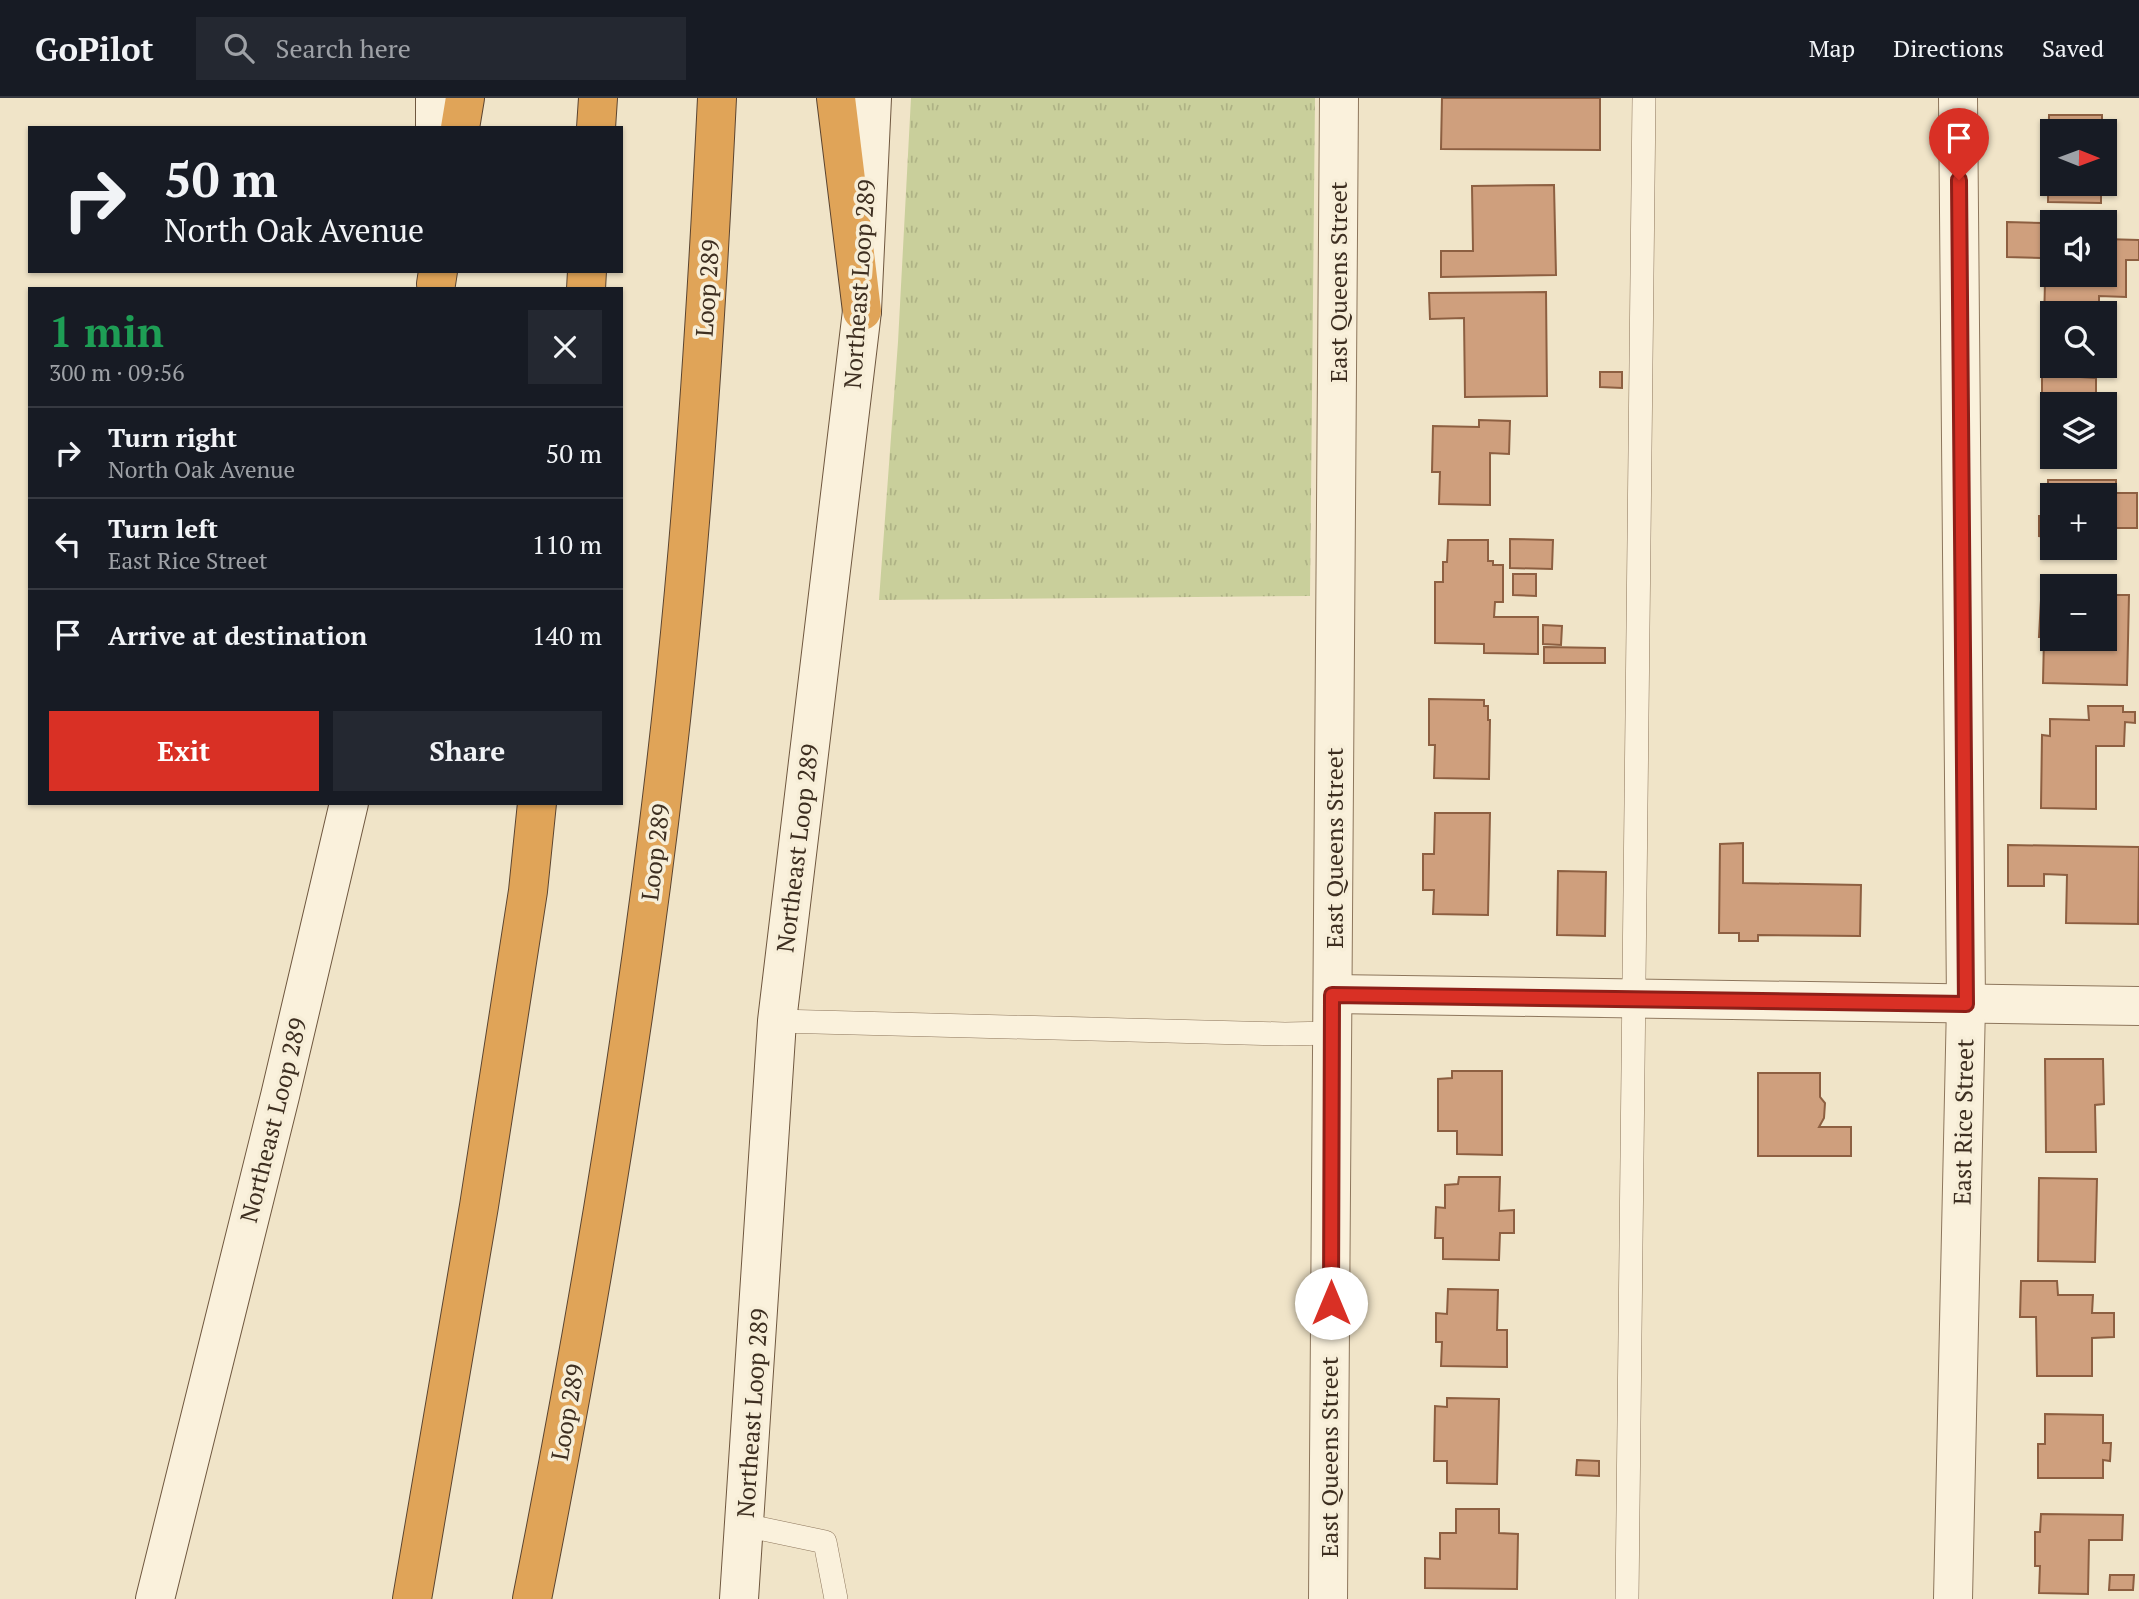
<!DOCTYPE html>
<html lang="en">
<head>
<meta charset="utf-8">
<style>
	body { margin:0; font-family:"PT Serif",serif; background:#242831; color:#f1f3f6; height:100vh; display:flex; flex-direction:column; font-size:26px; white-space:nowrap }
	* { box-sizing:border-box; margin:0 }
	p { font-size:23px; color:#9ea1a6 }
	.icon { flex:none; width:38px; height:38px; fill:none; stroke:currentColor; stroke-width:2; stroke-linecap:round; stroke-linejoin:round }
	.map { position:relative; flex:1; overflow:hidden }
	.details { position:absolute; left:28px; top:189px; width:595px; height:518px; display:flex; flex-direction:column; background:#171b24; border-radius:0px; box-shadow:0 2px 5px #0004 }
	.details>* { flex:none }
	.banner { position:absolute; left:28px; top:28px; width:595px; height:147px; border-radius:0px; box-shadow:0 2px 5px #0004; background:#171b24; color:#f1f3f6; overflow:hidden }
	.needle { width:46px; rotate:91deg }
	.buttons { position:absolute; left:2040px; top:21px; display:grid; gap:14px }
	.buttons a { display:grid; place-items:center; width:77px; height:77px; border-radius:0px; background:#171b24; box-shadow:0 2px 5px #0004; font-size:35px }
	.pin { position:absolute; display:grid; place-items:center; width:60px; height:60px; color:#fff; margin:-72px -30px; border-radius:50% 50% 50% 0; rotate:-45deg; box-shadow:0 0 7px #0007 }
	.pin .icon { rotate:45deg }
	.me { position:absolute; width:77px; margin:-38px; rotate:0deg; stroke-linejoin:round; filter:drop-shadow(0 0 5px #0008) }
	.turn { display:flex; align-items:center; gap:24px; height:147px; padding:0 21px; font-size:32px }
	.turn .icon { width:91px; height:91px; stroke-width:2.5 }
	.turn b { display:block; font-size:49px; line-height:60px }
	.round { display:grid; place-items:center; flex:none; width:74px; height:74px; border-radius:0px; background:#242831 }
	.headline { display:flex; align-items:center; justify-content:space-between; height:119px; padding:0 21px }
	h1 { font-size:42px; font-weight:700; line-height:52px; color:#1e9e55 }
	.primary-button { display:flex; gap:14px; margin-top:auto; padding:14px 21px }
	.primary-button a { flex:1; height:80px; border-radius:0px; background:#d93025; color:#fff; font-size:28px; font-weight:700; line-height:80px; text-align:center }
	.primary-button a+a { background:#242831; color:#f1f3f6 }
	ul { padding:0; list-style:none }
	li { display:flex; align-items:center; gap:21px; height:91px; padding:0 21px; border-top:2px solid #363941 }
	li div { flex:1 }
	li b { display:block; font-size:26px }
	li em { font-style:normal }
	header { display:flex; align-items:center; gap:42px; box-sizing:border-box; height:98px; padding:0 35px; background:#171b24; border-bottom:2px solid #363941 }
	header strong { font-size:33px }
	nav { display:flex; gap:38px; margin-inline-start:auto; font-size:24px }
	.search { width:490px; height:63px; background:#242831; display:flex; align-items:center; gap:18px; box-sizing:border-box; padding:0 24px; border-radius:0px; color:#9ea1a6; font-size:26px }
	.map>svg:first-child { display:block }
	.grass { fill:url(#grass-tufts) }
	.building { fill:#cf9f7d; stroke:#8d5f41; stroke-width:2 }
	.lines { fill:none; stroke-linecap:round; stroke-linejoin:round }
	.service-casing { stroke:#8d765c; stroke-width:24 }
	.minor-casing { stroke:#8d765c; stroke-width:40 }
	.secondary-casing { stroke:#6f573f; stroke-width:40 }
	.motorway-casing { stroke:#5b4430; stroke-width:40 }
	.service { stroke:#faf1dc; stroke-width:23 }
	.minor { stroke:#faf1dc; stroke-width:38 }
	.secondary { stroke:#faf1dc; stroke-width:38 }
	.motorway { stroke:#e0a458; stroke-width:38 }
	.route-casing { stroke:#8d1f18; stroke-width:18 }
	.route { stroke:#d93025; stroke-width:12 }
	.labels { text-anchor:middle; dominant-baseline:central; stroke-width:7; stroke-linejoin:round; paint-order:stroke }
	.street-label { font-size:24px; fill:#3d2e20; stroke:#f7eed8 }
</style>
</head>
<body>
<header>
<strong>GoPilot</strong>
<div class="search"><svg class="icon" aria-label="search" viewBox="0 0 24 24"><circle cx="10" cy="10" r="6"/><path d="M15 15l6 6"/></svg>Search here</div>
<nav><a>Map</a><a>Directions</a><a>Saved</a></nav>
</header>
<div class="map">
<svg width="2139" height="1501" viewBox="0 0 2139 1501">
	<defs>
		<pattern id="grass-tufts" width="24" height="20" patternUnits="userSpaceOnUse" patternTransform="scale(1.75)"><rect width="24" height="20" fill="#c9cf9b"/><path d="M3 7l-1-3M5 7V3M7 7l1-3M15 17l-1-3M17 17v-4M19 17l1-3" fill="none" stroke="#aeb285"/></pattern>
	</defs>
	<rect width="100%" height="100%" fill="#f0e4c8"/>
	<path class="grass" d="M911,0H1315L1310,498L879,502L898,244Z"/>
	<g class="building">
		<path d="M1442,0H1600V52L1441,51Z"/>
		<path d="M2049,17H2102V33H2053V86H2101V105L2048,104Z"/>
		<path d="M1554,87L1556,177L1441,179V153H1473L1472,88Z"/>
		<path d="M2007,124L2042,125L2041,160L2007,159Z"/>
		<path d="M2046,140L2053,141V177H2105V141L2139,142V162H2126V199L2099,198V215H2053V226H2044Z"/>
		<path d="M1546,194L1547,298L1465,299L1464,220L1430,221L1429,195Z"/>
		<path d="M2042,261H2053V268H2081V279L2096,280V306H2053V342H2048L2049,305H2042Z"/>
		<path d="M1600,274H1622V290L1600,289Z"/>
		<path d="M1479,322L1510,323L1509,356L1490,355V407L1439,406L1440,374H1432L1433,328L1479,329Z"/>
		<path d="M2048,382H2116V395H2137V430H2116V440H2105V397H2053V450H2095V452L2047,451V439L2039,438V418H2048Z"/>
		<path d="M1510,441L1553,442L1552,471L1510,470Z"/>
		<path d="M1448,442H1488V463H1493V467H1503V504H1495L1494,519H1538V556L1484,555V546L1435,545V484H1443V464H1447Z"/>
		<path d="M1513,476H1536V498L1513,497Z"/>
		<path d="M2105,497H2129L2127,587L2043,585L2044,539H2039L2041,502H2053V541H2105Z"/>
		<path d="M1543,527L1562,528L1561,547L1543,546Z"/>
		<path d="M1544,549L1605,550V565H1544Z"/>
		<path d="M1429,601L1484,602V608H1488V622H1490L1489,681L1434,680L1435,647H1429Z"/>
		<path d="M2088,608H2123V614H2135V625L2125,624L2124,648H2096V711L2041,710L2042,637L2050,638V621L2089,622Z"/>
		<path d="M1435,715H1490L1488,817L1433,816L1434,792H1423V756H1434Z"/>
		<path d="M1743,745V785L1861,787L1860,838L1758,837V843H1739V835H1719L1720,746Z"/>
		<path d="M2008,747L2139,749L2138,826L2066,825L2067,777L2044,776V788H2008Z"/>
		<path d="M1558,773L1606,774L1605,838L1557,837Z"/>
		<path d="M2045,961H2103L2104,1006L2095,1007L2096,1054H2046Z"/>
		<path d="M1452,973H1502V1057L1457,1056V1033H1438V981L1452,980Z"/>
		<path d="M1758,975H1820V999L1825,1005L1824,1020L1819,1029H1851V1058H1758Z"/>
		<path d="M1459,1079H1500L1499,1113L1514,1112V1135H1500L1499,1162L1443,1161V1140H1435L1436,1109L1445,1110V1087L1458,1086Z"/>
		<path d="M2039,1080L2097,1081L2095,1164L2038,1163Z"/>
		<path d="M2021,1183H2057L2058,1197H2093L2092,1215H2114V1239L2092,1240V1278H2037L2036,1219H2020Z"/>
		<path d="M1448,1191L1498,1192L1497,1232H1507V1269L1441,1268L1442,1244H1436V1215L1447,1216Z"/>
		<path d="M1447,1300L1499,1301L1497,1386L1447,1385V1363H1434L1435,1308L1447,1309Z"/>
		<path d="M2045,1316L2103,1317V1345H2111L2110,1363L2103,1362V1380H2038V1346H2045Z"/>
		<path d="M1577,1362L1599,1363V1378L1576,1377Z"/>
		<path d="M1456,1411H1499V1435L1518,1436L1517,1491L1425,1490V1460L1440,1461V1435H1456Z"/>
		<path d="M2041,1416L2123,1417L2122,1442H2089L2088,1496L2039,1495L2040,1468H2035V1434H2040Z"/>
		<path d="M2110,1477H2134L2133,1492H2109Z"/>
	</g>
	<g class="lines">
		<g class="service-casing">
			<g id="service">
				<path d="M777,923L1285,936L1333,935"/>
				<path d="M744,1427L825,1444L836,1501"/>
				<path d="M1627,1501L1644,0"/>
			</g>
		</g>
		<g class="minor-casing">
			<g id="minor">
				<path d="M1333,896L2139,908"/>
				<path d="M1328,1501L1339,0"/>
				<path d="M1953,1501L1966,906L1958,0"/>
			</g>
		</g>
		<g class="secondary-casing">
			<g id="secondary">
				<path d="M435,0V30"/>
				<path d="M155,1501L280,998L349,705"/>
				<path d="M739,1501L777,923L862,213L872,0"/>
			</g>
		</g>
		<g class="motorway-casing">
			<g id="motorway">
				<path d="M836,0L862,213"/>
				<path d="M460,30L465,0"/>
				<path d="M596,30L598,0"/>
				<path d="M436,186L438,173"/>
				<path d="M586,191L587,173"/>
				<path d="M412,1501L479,1108L528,793L537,705"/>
				<path d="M532,1501C598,1168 653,831 684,493C699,329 709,165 717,0"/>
			</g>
		</g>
		<use href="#service" class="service"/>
		<use href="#minor" class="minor"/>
		<use href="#secondary" class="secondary"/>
		<use href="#motorway" class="motorway"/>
	</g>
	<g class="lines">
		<g class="route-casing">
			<path id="route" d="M1331,1205L1332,897L1966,906L1959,82"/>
		</g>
		<use href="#route" class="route"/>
	</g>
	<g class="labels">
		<g class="street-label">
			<text transform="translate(1338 184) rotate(-90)">East Queens Street</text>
			<text transform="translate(859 186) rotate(-86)">Northeast Loop 289</text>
			<text transform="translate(707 190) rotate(-86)">Loop 289</text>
			<text transform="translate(797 750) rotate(-83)">Northeast Loop 289</text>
			<text transform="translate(1334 750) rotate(-90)">East Queens Street</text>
			<text transform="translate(655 754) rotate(-83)">Loop 289</text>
			<text transform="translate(273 1022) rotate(-76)">Northeast Loop 289</text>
			<text transform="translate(1963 1024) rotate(-89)">East Rice Street</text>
			<text transform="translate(567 1314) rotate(-80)">Loop 289</text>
			<text transform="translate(752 1315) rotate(-86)">Northeast Loop 289</text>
			<text transform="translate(1329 1359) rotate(-90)">East Queens Street</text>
		</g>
	</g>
</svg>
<div class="buttons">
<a><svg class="needle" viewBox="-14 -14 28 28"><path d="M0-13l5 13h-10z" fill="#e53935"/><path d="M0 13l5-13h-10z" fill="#9ea1a6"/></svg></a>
<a><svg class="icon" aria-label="sound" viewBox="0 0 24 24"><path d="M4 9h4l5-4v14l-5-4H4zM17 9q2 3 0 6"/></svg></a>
<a><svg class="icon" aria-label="search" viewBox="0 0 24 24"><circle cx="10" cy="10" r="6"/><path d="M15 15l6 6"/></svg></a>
<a><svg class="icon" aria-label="layers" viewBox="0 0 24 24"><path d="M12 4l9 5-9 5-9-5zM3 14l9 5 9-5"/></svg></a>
<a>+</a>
<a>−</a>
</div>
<div class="pin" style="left:1959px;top:82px;background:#d93025"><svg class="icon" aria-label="arrive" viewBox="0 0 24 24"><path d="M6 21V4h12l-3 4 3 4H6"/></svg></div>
<svg class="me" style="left:1331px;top:1205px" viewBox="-20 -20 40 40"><circle r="19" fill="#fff"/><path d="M0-13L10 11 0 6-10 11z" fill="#d93025"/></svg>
<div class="banner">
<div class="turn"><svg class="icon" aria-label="right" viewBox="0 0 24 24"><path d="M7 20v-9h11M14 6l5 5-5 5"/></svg><div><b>50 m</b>North Oak Avenue</div></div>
</div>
<section class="details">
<div class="headline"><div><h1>1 min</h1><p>300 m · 09:56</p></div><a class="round"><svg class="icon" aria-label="close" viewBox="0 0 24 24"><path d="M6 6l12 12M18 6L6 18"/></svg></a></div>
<ul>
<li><svg class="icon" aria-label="right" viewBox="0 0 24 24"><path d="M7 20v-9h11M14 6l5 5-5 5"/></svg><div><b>Turn right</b><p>North Oak Avenue</p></div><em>50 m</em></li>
<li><svg class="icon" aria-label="left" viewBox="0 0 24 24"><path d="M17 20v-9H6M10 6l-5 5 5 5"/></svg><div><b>Turn left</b><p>East Rice Street</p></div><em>110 m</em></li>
<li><svg class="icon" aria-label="arrive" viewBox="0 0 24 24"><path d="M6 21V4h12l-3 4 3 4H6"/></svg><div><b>Arrive at destination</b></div><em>140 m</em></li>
</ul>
<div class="primary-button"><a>Exit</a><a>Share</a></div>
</section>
</div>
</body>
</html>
